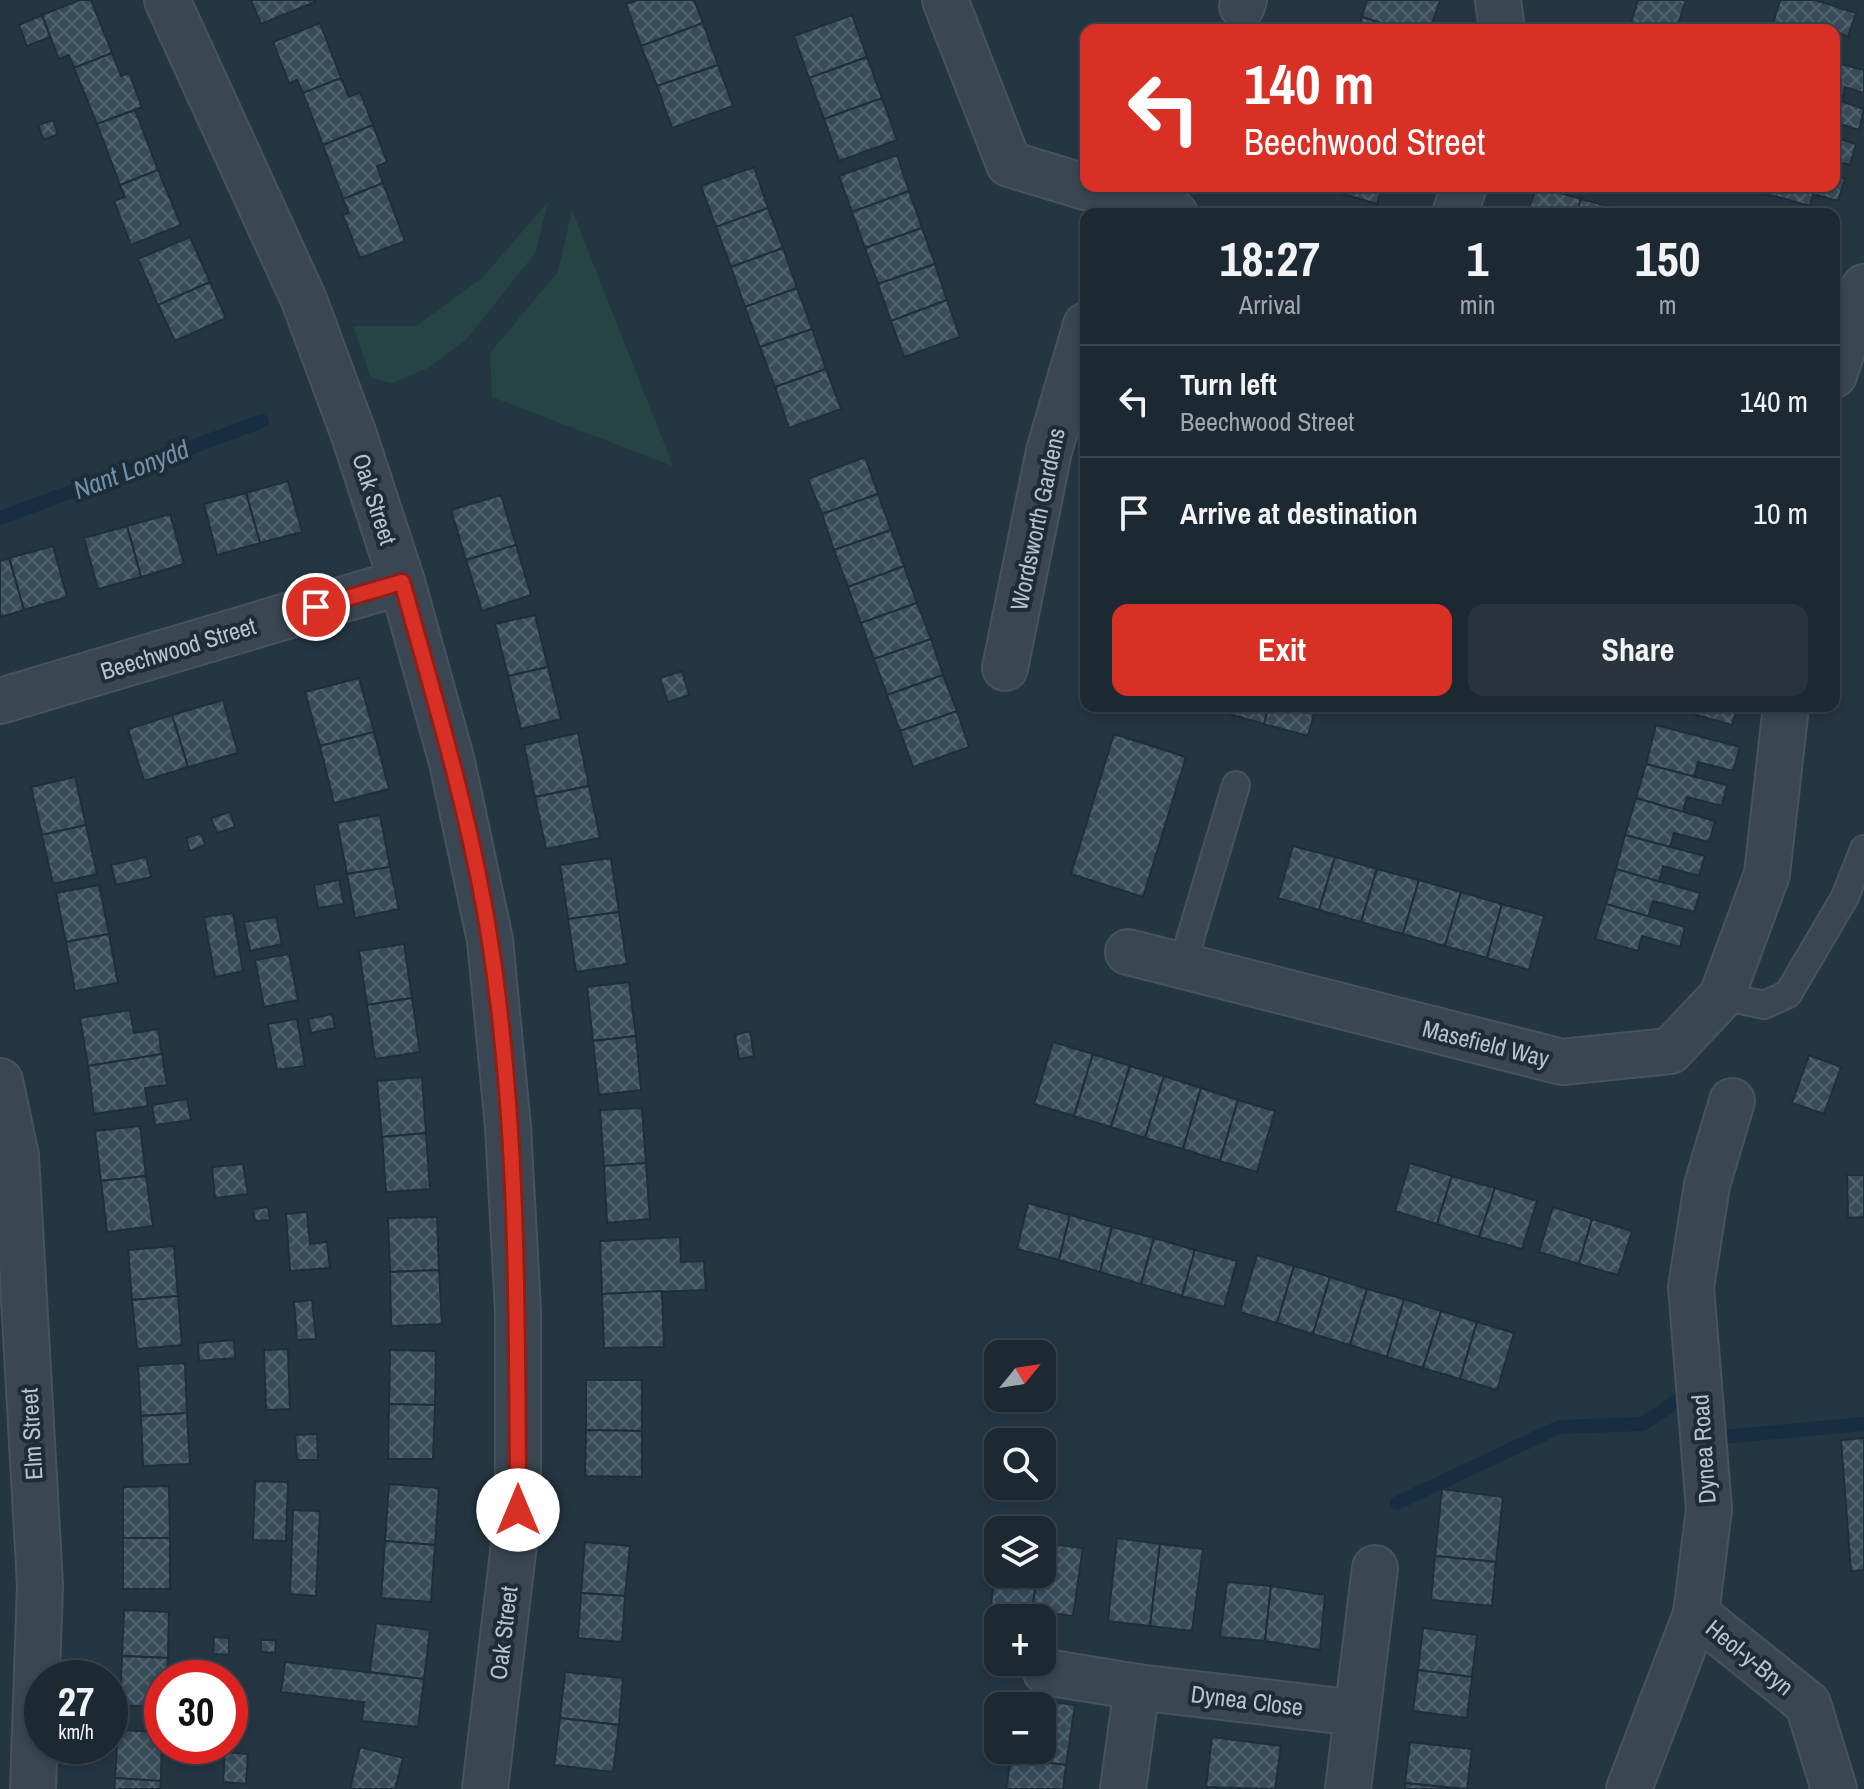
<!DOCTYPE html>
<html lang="en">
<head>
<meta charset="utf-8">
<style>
	body { margin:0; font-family:"Archivo Narrow",sans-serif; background:#29343e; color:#f1f3f6; height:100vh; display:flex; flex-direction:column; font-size:30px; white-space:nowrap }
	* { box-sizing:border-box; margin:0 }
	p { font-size:26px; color:#a0a6ac }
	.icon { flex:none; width:44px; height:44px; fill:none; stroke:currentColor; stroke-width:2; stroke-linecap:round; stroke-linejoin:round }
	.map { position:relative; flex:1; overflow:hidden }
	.sheet { position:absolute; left:1080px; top:208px; width:760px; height:504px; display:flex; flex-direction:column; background:#1c2832; border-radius:16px; box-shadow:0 4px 12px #0003,0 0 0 2px #3a444d }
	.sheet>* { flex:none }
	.top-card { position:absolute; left:1080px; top:24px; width:760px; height:168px; border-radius:16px; box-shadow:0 4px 12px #0003,0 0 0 2px #3a444d; background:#d93025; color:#fff; overflow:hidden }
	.needle { width:52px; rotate:60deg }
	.buttons { position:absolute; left:984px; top:1340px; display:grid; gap:16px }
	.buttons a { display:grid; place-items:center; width:72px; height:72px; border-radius:16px; background:#1c2832; box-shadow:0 4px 12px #0003,0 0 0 2px #3a444d; font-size:40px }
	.speed { position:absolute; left:24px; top:1660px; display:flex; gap:16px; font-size:40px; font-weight:700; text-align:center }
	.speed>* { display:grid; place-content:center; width:104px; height:104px; border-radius:50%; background:#1c2832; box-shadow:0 4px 12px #0003,0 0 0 2px #3a444d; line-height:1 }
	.speed small { font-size:20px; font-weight:400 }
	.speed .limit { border:12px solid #d22; background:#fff; color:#111 }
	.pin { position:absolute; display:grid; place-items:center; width:68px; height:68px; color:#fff; margin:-34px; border:4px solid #fff; border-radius:50%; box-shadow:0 2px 8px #0007 }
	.me { position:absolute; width:88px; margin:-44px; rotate:0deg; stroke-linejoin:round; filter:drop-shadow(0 0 6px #0008) }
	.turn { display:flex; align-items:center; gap:28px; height:168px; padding:0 32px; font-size:36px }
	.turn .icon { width:104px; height:104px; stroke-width:2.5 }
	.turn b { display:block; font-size:56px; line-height:68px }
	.eta { display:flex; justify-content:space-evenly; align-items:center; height:136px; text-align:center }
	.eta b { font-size:48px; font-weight:700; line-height:56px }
	.button { display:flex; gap:16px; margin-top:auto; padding:16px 32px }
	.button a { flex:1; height:92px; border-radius:16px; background:#d93025; color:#fff; font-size:32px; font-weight:700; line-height:92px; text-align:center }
	.button a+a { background:#29343e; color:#f1f3f6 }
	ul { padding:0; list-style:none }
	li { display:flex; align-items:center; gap:24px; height:112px; padding:0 32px; border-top:2px solid #3a444d }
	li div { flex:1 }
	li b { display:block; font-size:30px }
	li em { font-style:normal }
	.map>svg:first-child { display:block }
	.green { fill:#274444 }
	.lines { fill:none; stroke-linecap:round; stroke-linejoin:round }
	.stream { stroke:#172e42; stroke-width:14 }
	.building { fill:url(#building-cross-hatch); stroke:#212e3a; stroke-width:2 }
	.lane-casing { stroke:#47535f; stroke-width:30 }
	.street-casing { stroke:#47535f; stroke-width:48 }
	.lane { stroke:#3a4753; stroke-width:26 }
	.street { stroke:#3a4753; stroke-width:44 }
	.route-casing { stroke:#8d1f18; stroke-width:20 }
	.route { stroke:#d93025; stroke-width:14 }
	.labels { text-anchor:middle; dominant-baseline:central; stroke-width:8; stroke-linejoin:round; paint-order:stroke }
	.street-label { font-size:24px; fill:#b7c2cc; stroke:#1e2c38 }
	.water-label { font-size:26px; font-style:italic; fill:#6f91ac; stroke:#1e2c38 }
</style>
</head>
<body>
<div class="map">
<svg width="1864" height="1789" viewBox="0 0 1864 1789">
	<defs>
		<pattern id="building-cross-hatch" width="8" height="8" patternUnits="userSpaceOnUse" patternTransform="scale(2)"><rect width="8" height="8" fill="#374b59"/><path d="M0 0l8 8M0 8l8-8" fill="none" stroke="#526370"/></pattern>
	</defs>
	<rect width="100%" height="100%" fill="#253643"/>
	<g class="green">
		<path d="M548,202L535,253L466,340L428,368L392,383L371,378L353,326H416L482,278Z"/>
		<path d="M572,210L673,466L492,397L490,353L558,272Z"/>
	</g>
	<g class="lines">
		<g class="stream">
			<path d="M0,518L262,421"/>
			<path d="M1712,1429L1722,1437L1864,1424"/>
			<path d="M1397,1503L1559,1427L1643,1424L1683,1397"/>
		</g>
	</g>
	<g class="building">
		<path d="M80,0H91L112,53L74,68L69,55L59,59L42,15Z"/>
		<path d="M251,0H315V2L261,24Z"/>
		<path d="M638,0H694L703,23L641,46L626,4Z"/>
		<path d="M1367,0H1440L1430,30H1402L1362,17Z"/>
		<path d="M1638,0H1686L1676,30H1651L1631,23Z"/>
		<path d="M1780,0H1815L1856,13L1848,37L1834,30H1791L1773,24Z"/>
		<path d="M42,15L50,37L27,46L19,25Z"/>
		<path d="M852,15L867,57L809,78L794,36Z"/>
		<path d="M1362,17L1402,30H1358Z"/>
		<path d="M320,23L341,78L303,93L297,80L289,83L273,42Z"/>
		<path d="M703,23L718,65L657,86L641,46Z"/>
		<path d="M112,53L121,76L129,73L142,107L97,124L74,68Z"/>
		<path d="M867,57L882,98L824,119L809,78Z"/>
		<path d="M1834,62L1864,70V93L1845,87L1842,101L1834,99Z"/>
		<path d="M718,65L733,106L672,128L657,86Z"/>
		<path d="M341,78L349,97L360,92L373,125L323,145L303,93Z"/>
		<path d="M882,98L897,140L839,161L824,119Z"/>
		<path d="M1834,99L1864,109L1859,130L1834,122Z"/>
		<path d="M135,110L158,170L120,185L97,124Z"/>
		<path d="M53,120L58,134L44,140L38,125Z"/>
		<path d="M373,125L387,162L377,166L383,183L343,199L323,145Z"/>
		<path d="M1834,137L1856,144L1850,165L1834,161Z"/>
		<path d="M897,155L909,191L852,212L839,176Z"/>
		<path d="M754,167L768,208L716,227L701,186Z"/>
		<path d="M158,170L181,225L131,245L114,201L125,197L120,185Z"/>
		<path d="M1834,176L1845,179L1838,201L1813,194L1810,206L1763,193L1765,186H1834Z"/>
		<path d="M383,183L405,241L360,258L343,215L349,213L343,199Z"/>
		<path d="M1315,186H1382L1377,204Z"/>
		<path d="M1537,186L1581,199L1576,214H1527Z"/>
		<path d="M909,191L922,228L865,248L852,212Z"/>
		<path d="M1581,199L1621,210L1620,214H1576Z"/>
		<path d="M768,208L783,248L731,267L716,227Z"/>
		<path d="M922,228L935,264L878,284L865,248Z"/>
		<path d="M190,237L210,282L158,305L138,259Z"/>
		<path d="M783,248L797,288L745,307L731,267Z"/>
		<path d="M935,264L947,300L891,321L878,284Z"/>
		<path d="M210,282L226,318L175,341L158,305Z"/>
		<path d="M797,288L812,329L760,347L745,307Z"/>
		<path d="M947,300L960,337L904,357L891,321Z"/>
		<path d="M812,329L826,369L775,387L760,347Z"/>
		<path d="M826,369L841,409L789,428L775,387Z"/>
		<path d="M865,457L878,494L822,514L808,479Z"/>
		<path d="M288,481L302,532L260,543L246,493Z"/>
		<path d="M246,493L260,543L217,555L204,504Z"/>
		<path d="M878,494L891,530L834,550L822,514Z"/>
		<path d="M501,495L516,545L466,560L451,510Z"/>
		<path d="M170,514L184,564L141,577L127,526Z"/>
		<path d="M127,526L141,577L98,589L84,538Z"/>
		<path d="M891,530L904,566L848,587L834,550Z"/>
		<path d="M516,545L531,595L482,611L466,560Z"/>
		<path d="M53,546L67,597L24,610L9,558Z"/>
		<path d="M9,558L24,610L0,617V561Z"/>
		<path d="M904,566L917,603L861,623L848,587Z"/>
		<path d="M917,603L931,639L874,659L861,623Z"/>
		<path d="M535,615L548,667L508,676L495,624Z"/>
		<path d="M931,639L943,675L887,695L874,659Z"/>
		<path d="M548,667L561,719L521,729L508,676Z"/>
		<path d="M682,671L689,695L668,702L660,678Z"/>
		<path d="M943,675L957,711L900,731L887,695Z"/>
		<path d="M359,678L374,732L320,746L305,692Z"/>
		<path d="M223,700L238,753L188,767L172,715Z"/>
		<path d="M1223,706H1269L1264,724L1222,712Z"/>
		<path d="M1269,706H1316L1308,736L1264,724Z"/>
		<path d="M1664,706H1738L1732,725Z"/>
		<path d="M957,711L969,747L913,767L900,731Z"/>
		<path d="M172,715L188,767L144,781L128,729Z"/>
		<path d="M1656,725L1740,747L1733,771L1698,762L1694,777L1646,764Z"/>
		<path d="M374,732L389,789L334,803L320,746Z"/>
		<path d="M578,733L589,786L535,797L524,745Z"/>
		<path d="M1114,734L1186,757L1143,897L1071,874Z"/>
		<path d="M1646,764L1727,785L1722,806L1687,797L1683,812L1636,798Z"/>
		<path d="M75,777L86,825L42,835L31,787Z"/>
		<path d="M589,786L600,838L546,849L535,797Z"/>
		<path d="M1636,798L1715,821L1709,842L1674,833L1670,847L1625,835Z"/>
		<path d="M230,812L235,827L217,833L211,818Z"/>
		<path d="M380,815L390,867L347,874L337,823Z"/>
		<path d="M86,825L97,874L53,884L42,835Z"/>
		<path d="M201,833L205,845L190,851L186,838Z"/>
		<path d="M1625,835L1705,856L1699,876L1663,866L1659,882L1616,869Z"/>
		<path d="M1293,846L1335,857L1319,910L1278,898Z"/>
		<path d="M146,857L151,877L116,885L111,865Z"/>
		<path d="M1335,857L1377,869L1361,922L1319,910Z"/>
		<path d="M611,858L619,912L568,919L560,865Z"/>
		<path d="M390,867L399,909L355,918L347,874Z"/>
		<path d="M1377,869L1419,880L1403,934L1361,922Z"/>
		<path d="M1616,869L1700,893L1694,912L1653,901L1648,917L1606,904Z"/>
		<path d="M339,880L344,904L318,908L314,885Z"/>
		<path d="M1419,880L1461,892L1445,946L1403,934Z"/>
		<path d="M99,885L109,934L66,942L56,893Z"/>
		<path d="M1461,892L1502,904L1487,958L1445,946Z"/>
		<path d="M1502,904L1544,916L1529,970L1487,958Z"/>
		<path d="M1606,904L1685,927L1680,947L1642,936L1638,951L1595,939Z"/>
		<path d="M619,912L627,964L576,972L568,919Z"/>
		<path d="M233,913L243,971L215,977L204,917Z"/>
		<path d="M276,917L282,944L250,951L244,922Z"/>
		<path d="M109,934L118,983L75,991L66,942Z"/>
		<path d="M404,944L412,998L367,1005L359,951Z"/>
		<path d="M289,954L298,1000L264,1007L255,960Z"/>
		<path d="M629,982L636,1036L593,1041L587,987Z"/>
		<path d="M412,998L420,1052L375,1059L367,1005Z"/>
		<path d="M130,1010L134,1033L158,1029L162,1054L88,1066L80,1018Z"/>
		<path d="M332,1014L335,1028L311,1033L308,1019Z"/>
		<path d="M297,1019L305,1066L277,1070L268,1024Z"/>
		<path d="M750,1031L754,1056L739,1059L735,1035Z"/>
		<path d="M636,1036L641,1090L599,1095L593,1041Z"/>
		<path d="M1053,1042L1093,1054L1074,1116L1034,1104Z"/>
		<path d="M162,1054L167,1085L145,1088L148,1106L94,1114L88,1066Z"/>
		<path d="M1093,1054L1130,1066L1111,1127L1074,1116Z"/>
		<path d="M1809,1055L1841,1067L1824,1114L1792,1103Z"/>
		<path d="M1130,1066L1164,1076L1145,1138L1111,1127Z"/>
		<path d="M1164,1076L1201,1088L1183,1149L1145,1138Z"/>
		<path d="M422,1077L426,1133L382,1137L377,1081Z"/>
		<path d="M1201,1088L1238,1100L1220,1161L1183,1149Z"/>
		<path d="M187,1099L191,1120L155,1125L152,1105Z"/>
		<path d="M1238,1100L1275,1111L1257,1172L1220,1161Z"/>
		<path d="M642,1108L646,1163L604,1166L600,1110Z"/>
		<path d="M140,1126L146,1176L101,1181L95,1131Z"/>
		<path d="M426,1133L430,1189L386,1192L382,1137Z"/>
		<path d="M646,1163L650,1219L607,1223L604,1166Z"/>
		<path d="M1410,1163L1452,1176L1437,1224L1395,1211Z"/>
		<path d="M243,1164L248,1194L215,1198L212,1167Z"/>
		<path d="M1847,1175H1864V1217L1848,1218Z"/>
		<path d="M146,1176L153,1226L107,1232L101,1181Z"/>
		<path d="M1452,1176L1495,1188L1479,1237L1437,1224Z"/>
		<path d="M1495,1188L1537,1201L1522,1249L1479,1237Z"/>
		<path d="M1028,1203L1070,1215L1059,1260L1017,1249Z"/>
		<path d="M268,1207L270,1220L255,1221L253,1209Z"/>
		<path d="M1553,1207L1592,1219L1579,1264L1539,1252Z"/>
		<path d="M307,1212L310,1244L327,1242L330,1268L290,1271L286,1214Z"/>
		<path d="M1070,1215L1112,1227L1100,1272L1059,1260Z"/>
		<path d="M437,1217L439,1270L390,1272L388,1218Z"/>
		<path d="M1592,1219L1632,1231L1618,1275L1579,1264Z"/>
		<path d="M1112,1227L1154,1238L1141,1284L1100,1272Z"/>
		<path d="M680,1237L681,1262L704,1261L706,1290L602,1294L600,1241Z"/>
		<path d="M1154,1238L1195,1250L1182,1296L1141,1284Z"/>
		<path d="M174,1246L178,1296L132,1300L128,1250Z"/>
		<path d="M1195,1250L1237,1261L1224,1307L1182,1296Z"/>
		<path d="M1257,1255L1294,1266L1277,1323L1240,1312Z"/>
		<path d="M1294,1266L1330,1277L1313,1334L1277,1323Z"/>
		<path d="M439,1270L442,1324L391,1326L390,1272Z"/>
		<path d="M1330,1277L1367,1289L1350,1345L1313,1334Z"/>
		<path d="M1367,1289L1404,1299L1387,1357L1350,1345Z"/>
		<path d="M662,1291L664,1347L604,1348L602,1294Z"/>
		<path d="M178,1296L182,1345L137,1349L132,1300Z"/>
		<path d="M1404,1299L1441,1311L1423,1368L1387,1357Z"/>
		<path d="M312,1300L316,1339L297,1340L294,1302Z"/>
		<path d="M1441,1311L1477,1322L1460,1379L1423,1368Z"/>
		<path d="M1477,1322L1514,1333L1497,1390L1460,1379Z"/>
		<path d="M234,1340L235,1358L199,1361L198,1343Z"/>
		<path d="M288,1349L290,1409L266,1410L264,1350Z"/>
		<path d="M390,1350L436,1351L435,1405L389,1404Z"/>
		<path d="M185,1363L187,1413L141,1416L138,1366Z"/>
		<path d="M586,1380H642V1431L586,1430Z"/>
		<path d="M389,1404L435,1405L433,1459H388Z"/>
		<path d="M187,1413L190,1464L143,1466L141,1416Z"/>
		<path d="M586,1430L642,1431V1477L585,1476Z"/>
		<path d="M317,1434L318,1460H297L295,1435Z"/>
		<path d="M1864,1438V1570L1851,1571L1841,1440Z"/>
		<path d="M255,1481L288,1482L286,1541L253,1540Z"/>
		<path d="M389,1484L439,1488L435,1545L385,1541Z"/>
		<path d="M169,1486L170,1538H123V1487Z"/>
		<path d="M1442,1489L1503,1497L1496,1562L1435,1556Z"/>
		<path d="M293,1510L320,1511L316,1596L290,1594Z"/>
		<rect x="123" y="1538" width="47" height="51"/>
		<path d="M1117,1538L1160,1544L1150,1626L1108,1621Z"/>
		<path d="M385,1541L435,1545L431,1602L381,1598Z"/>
		<path d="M585,1542L630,1546L625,1596L581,1593Z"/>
		<path d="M1042,1543L1083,1548L1073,1616L1032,1611L1037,1574H1042Z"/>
		<path d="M1160,1544L1203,1549L1192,1631L1150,1626Z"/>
		<path d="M998,1551V1574H1037L1032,1611L991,1605Z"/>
		<path d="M1435,1556L1496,1562L1492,1606L1431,1600Z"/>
		<path d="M1227,1582L1271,1586L1265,1641L1220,1637Z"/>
		<path d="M1271,1586L1325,1595L1320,1650L1265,1641Z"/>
		<path d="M581,1593L625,1596L622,1642L578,1638Z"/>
		<path d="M124,1610L169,1612L168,1658L122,1656Z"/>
		<path d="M376,1623L430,1630L424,1679L370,1672Z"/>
		<path d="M1423,1628L1477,1635L1472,1677L1418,1670Z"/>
		<path d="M214,1637L229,1638V1655L213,1654Z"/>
		<path d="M261,1640H276L275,1653L261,1652Z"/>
		<path d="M122,1656L168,1658L167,1678H162V1707L120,1705Z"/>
		<path d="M285,1662L424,1679L418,1727L362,1721L364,1702L281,1692Z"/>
		<path d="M1418,1670L1472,1677L1467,1718L1413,1711Z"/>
		<path d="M565,1672L623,1678L619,1725L560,1718Z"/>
		<path d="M1019,1697L1075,1705L1066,1765L1011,1758L1012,1750H1042V1706H1018Z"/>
		<path d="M560,1718L619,1725L613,1772L554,1765Z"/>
		<path d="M118,1730L162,1732L161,1781L115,1778Z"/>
		<path d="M1212,1737L1281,1746L1275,1789L1206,1787Z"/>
		<path d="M1410,1742L1472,1749L1467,1789L1405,1783Z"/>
		<path d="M360,1747L403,1758L395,1789H350Z"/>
		<path d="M225,1752L248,1754L246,1784L223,1782Z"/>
		<path d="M1011,1758L1066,1765L1063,1789H1006Z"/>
		<path d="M115,1778L161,1781L160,1789H114Z"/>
		<path d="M1405,1783L1460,1789H1405Z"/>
	</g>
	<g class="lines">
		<g class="lane-casing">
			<g id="lane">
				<path d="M1182,966L1236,785"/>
				<path d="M1722,996L1764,1005L1788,994L1845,897L1864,849"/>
			</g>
		</g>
		<g class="street-casing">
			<g id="street">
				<path d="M167,0L304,300L354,435L402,582L452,762L490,940L508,1127L518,1311V1510L485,1789"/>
				<path d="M945,0L1009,164L1175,214"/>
				<path d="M1498,0L1502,30"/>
				<path d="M1242,6L1244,0"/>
				<path d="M1455,214L1464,186"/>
				<path d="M1834,375L1864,287"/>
				<path d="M1005,668L1049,451L1086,325"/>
				<path d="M0,701L402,582"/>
				<path d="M1128,952L1562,1062L1670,1051L1722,996L1767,874L1786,706"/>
				<path d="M0,1081L16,1156L40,1585L33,1789"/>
				<path d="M1696,1614L1808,1704L1834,1789"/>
				<path d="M1046,1672L1137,1687"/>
				<path d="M1123,1789L1137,1687L1357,1713"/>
				<path d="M1348,1789L1375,1568"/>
				<path d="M1629,1789L1696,1614L1709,1509L1691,1287L1707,1185L1732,1101"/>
			</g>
		</g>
		<use href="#lane" class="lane"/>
		<use href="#street" class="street"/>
	</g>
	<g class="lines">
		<g class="route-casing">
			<path id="route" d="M316,607L402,582C435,700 471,819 490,941C519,1129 517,1321 518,1510"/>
		</g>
		<use href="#route" class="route"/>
	</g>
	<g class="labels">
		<g class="street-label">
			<text transform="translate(375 499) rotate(72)">Oak Street</text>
			<text transform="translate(1037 519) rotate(-78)">Wordsworth Gardens</text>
			<text transform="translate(178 648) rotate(-17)">Beechwood Street</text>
			<text transform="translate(1486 1043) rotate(14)">Masefield Way</text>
			<text transform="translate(31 1434) rotate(-93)">Elm Street</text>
			<text transform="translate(1703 1449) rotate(-94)">Dynea Road</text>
			<text transform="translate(503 1633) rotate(-83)">Oak Street</text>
			<text transform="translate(1750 1657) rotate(39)">Heol-y-Bryn</text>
			<text transform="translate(1247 1700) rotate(7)">Dynea Close</text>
		</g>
		<g class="water-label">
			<text transform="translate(131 469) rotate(-21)">Nant Lonydd</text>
		</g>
	</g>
</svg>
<div class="buttons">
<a><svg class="needle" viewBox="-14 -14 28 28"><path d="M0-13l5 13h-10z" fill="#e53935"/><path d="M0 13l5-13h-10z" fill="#a0a6ac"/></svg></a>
<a><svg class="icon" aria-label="search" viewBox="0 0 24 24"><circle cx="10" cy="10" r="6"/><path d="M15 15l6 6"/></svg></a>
<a><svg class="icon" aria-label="layers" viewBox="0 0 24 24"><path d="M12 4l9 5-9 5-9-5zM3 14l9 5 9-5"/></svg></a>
<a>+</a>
<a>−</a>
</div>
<div class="speed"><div>27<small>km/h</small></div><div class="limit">30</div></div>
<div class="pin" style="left:316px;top:607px;background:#d93025"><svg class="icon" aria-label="arrive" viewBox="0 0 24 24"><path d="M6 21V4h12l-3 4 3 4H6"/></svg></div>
<svg class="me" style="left:518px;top:1510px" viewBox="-20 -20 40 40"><circle r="19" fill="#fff"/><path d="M0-13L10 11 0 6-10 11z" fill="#d93025"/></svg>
<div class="top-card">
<div class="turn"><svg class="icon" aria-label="left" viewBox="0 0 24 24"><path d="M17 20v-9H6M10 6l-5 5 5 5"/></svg><div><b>140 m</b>Beechwood Street</div></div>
</div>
<section class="sheet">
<div class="eta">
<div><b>18:27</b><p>Arrival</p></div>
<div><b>1</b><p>min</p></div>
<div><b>150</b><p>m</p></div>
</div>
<ul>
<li><svg class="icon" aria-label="left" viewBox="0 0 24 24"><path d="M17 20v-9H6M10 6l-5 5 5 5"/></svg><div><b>Turn left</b><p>Beechwood Street</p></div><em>140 m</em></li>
<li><svg class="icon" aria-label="arrive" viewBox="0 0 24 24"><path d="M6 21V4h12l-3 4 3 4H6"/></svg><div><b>Arrive at destination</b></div><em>10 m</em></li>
</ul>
<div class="button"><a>Exit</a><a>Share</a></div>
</section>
</div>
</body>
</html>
